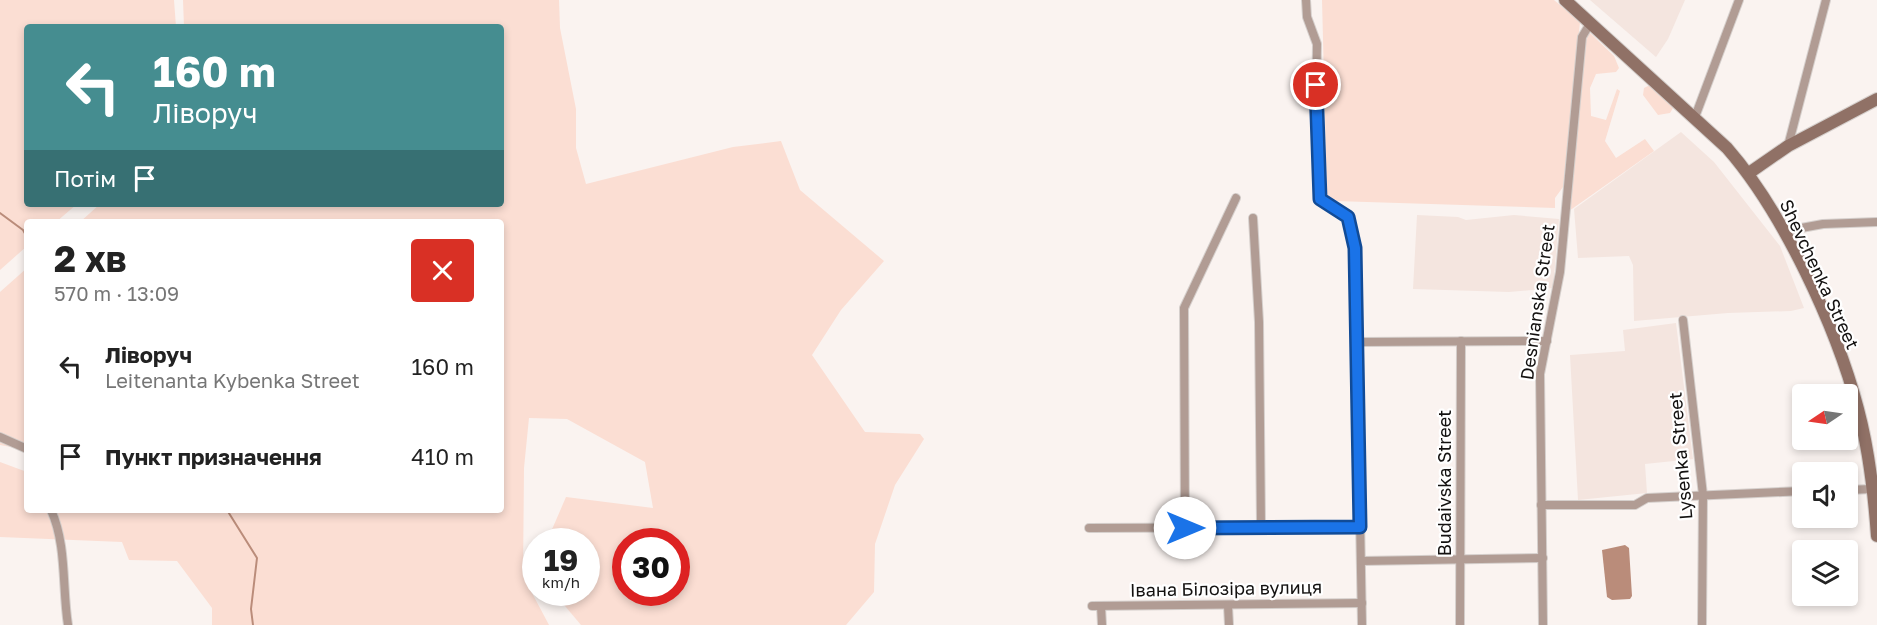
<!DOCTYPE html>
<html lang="uk">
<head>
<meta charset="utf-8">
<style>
	body { margin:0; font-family:"Golos Text",sans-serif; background:#f6f6f6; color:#222; height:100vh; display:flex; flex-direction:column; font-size:22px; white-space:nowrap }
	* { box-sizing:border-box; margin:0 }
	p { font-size:20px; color:#767676 }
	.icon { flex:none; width:33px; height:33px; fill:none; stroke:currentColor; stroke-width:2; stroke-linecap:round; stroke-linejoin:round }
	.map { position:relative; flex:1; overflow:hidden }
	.drawer { position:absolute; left:24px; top:219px; width:480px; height:294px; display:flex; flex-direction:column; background:#fff; border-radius:6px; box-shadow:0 3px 9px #0003 }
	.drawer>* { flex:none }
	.hud { position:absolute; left:24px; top:24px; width:480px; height:183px; border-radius:6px; box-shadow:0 3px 9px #0003; background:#458d90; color:#fff; overflow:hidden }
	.needle { width:39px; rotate:257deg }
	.buttons { position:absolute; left:1792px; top:384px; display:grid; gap:12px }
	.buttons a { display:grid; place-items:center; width:66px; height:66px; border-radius:6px; background:#fff; box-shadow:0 3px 9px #0003; font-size:30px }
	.speed { position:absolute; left:522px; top:528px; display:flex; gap:12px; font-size:30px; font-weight:700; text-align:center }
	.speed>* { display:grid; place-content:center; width:78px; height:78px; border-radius:50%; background:#fff; box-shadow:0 3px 9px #0003; line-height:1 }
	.speed small { font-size:15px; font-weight:400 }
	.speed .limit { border:9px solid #d22; background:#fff; color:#111 }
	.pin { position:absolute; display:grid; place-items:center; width:51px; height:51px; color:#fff; margin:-26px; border:3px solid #fff; border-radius:50%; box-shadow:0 2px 6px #0007 }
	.me { position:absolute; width:66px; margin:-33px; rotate:90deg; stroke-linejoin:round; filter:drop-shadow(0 0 4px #0008) }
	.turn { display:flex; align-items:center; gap:21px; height:126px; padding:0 30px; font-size:27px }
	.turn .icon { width:78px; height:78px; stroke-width:2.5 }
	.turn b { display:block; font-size:42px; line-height:51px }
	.then { display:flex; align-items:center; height:57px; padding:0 30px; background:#0003; gap:12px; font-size:22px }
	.round { display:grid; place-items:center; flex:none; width:63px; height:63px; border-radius:6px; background:#f6f6f6 }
	.summary { display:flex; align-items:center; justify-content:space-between; height:102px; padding:0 30px }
	h1 { font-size:36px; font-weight:700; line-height:45px }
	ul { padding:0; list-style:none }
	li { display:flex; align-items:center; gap:18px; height:90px; padding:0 30px }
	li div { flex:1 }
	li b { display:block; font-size:22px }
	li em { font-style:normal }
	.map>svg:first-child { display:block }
	.built { fill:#f4e5df }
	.green { fill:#fbded3; fill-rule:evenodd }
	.water { fill:#ba8c7a }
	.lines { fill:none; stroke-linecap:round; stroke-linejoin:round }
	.stream { stroke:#ba8c7a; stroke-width:2 }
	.street-casing { stroke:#d5cfcc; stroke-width:10 }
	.secondary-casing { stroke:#d5cfcc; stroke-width:14 }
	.street { stroke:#b19c94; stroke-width:8 }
	.secondary { stroke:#907166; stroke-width:12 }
	.route-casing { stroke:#114b97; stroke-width:15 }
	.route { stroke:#1a73e8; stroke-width:10 }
	.labels { text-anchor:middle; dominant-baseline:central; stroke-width:4.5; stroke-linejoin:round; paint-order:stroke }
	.street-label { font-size:18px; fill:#131110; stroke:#fff }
</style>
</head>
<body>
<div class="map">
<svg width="1877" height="625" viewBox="0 0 1877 625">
	<rect width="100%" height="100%" fill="#faf3f0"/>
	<g class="built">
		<path d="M1590,0H1685L1668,39L1656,57Z"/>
		<path d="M1681,132L1714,162L1780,246L1804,308L1791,311L1728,313L1634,321L1633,265L1629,256L1578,258L1574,209Z"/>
		<path d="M1417,215L1458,217L1466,220L1514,215L1559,219L1553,288L1509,292L1413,289Z"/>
		<path d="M1676,323L1693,459L1645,464L1647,493L1578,500L1570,355L1625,351L1623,330Z"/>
	</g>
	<g class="green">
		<path d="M0,0H174L176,27H27V204H77L56,222H27V246L0,270Z"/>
		<path d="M183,0H559L560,28L576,109V148L586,184L733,147L781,141L800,190L884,261L841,310L812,355L865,432L920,434L924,439L895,485L875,544L874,592L846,625H581L554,593L586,592V542L547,541L566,497L653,508L645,462L567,419L529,418L524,468L523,576L549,625H212V608L177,561L129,560L122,542L0,537V462L27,472V510H501V222H80L100,204H501V27H184ZM626,542H676V592H626Z"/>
		<path d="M1322,0H1554L1580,22L1563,187L1555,198V208L1335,201L1327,196Z"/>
		<path d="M1590,33L1614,56L1619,68L1616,72L1596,74L1590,88L1591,116L1606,120L1617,89L1620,91L1605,141L1616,158L1645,139L1654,151L1569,211L1585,38Z"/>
		<path d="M1650,85L1671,102L1673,108L1670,113L1658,115L1643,95L1644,88Z"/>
		<path d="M27,268V450L0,445V292Z"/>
	</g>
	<path class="water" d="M1625,545L1629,548L1632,596L1630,599L1612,600L1607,597L1602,550Z"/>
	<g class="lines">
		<g class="stream">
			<path d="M0,213L23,230L27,237"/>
			<path d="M227,510L257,558L251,609L253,625"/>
		</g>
		<g class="street-casing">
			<g id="street">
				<path d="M1306,0L1307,17L1317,44L1316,105L1320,199L1348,217L1355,248L1362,625"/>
				<path d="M1695,117L1739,0"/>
				<path d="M1788,146L1826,0"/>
				<path d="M1253,218L1259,322L1261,528"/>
				<path d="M1785,231L1823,224L1877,222"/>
				<path d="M1683,320L1703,495L1702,625"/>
				<path d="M1359,342L1547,341"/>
				<path d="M0,437L27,449"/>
				<path d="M1848,490L1872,489"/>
				<path d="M1541,505H1635L1647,498L1803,491"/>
				<path d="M51,510C67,545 62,588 68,625"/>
				<path d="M1089,528L1360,527"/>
				<path d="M1185,528L1184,308L1236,198"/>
				<path d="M1361,561L1543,558"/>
				<path d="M1092,606L1362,603"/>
				<path d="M1101,606L1102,625"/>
				<path d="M1228,606L1229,625"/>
				<path d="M1460,625L1461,341"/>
				<path d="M1543,625L1540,374L1560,272L1582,37L1591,22"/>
			</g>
		</g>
		<g class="secondary-casing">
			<g id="secondary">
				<path d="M1565,0L1727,148C1783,212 1836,326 1858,409C1869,450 1874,494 1877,536"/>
				<path d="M1749,173L1788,146L1877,99"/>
			</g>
		</g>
		<use href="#street" class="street"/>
		<use href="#secondary" class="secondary"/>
	</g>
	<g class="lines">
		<g class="route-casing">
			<path id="route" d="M1185,528L1360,527L1355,248L1348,217L1320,199L1316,85"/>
		</g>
		<use href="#route" class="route"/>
	</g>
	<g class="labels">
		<g class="street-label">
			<text transform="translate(1820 274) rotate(65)">Shevchenka Street</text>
			<text transform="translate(1537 302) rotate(-82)">Desnianska Street</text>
			<text transform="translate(1680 456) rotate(-95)">Lysenka Street</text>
			<text transform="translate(1444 483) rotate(-90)">Budaivska Street</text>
			<text transform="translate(1226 588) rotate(-1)">Івана Білозіра вулиця</text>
		</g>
	</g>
</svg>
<div class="buttons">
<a><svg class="needle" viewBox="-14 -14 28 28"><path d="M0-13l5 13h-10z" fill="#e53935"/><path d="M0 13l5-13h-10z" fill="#767676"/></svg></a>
<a><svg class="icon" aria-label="sound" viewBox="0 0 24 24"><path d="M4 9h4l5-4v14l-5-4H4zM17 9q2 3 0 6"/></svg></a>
<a><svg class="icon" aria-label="layers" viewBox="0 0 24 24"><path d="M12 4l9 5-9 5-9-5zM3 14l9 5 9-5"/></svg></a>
</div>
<div class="speed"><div>19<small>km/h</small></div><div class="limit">30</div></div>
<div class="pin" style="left:1316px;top:85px;background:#d93025"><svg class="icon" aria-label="arrive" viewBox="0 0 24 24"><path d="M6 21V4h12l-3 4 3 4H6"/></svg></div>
<svg class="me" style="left:1185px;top:528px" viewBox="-20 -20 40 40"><circle r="19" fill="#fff"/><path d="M0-13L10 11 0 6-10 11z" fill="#1a73e8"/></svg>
<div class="hud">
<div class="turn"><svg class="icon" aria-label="left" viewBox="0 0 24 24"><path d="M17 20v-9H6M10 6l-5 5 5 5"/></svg><div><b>160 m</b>Ліворуч</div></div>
<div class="then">Потім<svg class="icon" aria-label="arrive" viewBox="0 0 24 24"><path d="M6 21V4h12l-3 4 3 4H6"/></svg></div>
</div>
<section class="drawer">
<div class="summary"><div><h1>2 хв</h1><p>570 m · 13:09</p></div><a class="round" style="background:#d93025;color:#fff"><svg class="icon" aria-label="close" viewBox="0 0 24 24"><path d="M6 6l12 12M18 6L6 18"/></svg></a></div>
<ul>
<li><svg class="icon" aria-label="left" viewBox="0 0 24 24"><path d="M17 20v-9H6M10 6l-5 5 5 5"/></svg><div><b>Ліворуч</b><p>Leitenanta Kybenka Street</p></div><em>160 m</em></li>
<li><svg class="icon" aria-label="arrive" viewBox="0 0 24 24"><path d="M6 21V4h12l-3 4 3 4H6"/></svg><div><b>Пункт призначення</b></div><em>410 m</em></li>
</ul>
</section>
</div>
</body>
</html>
